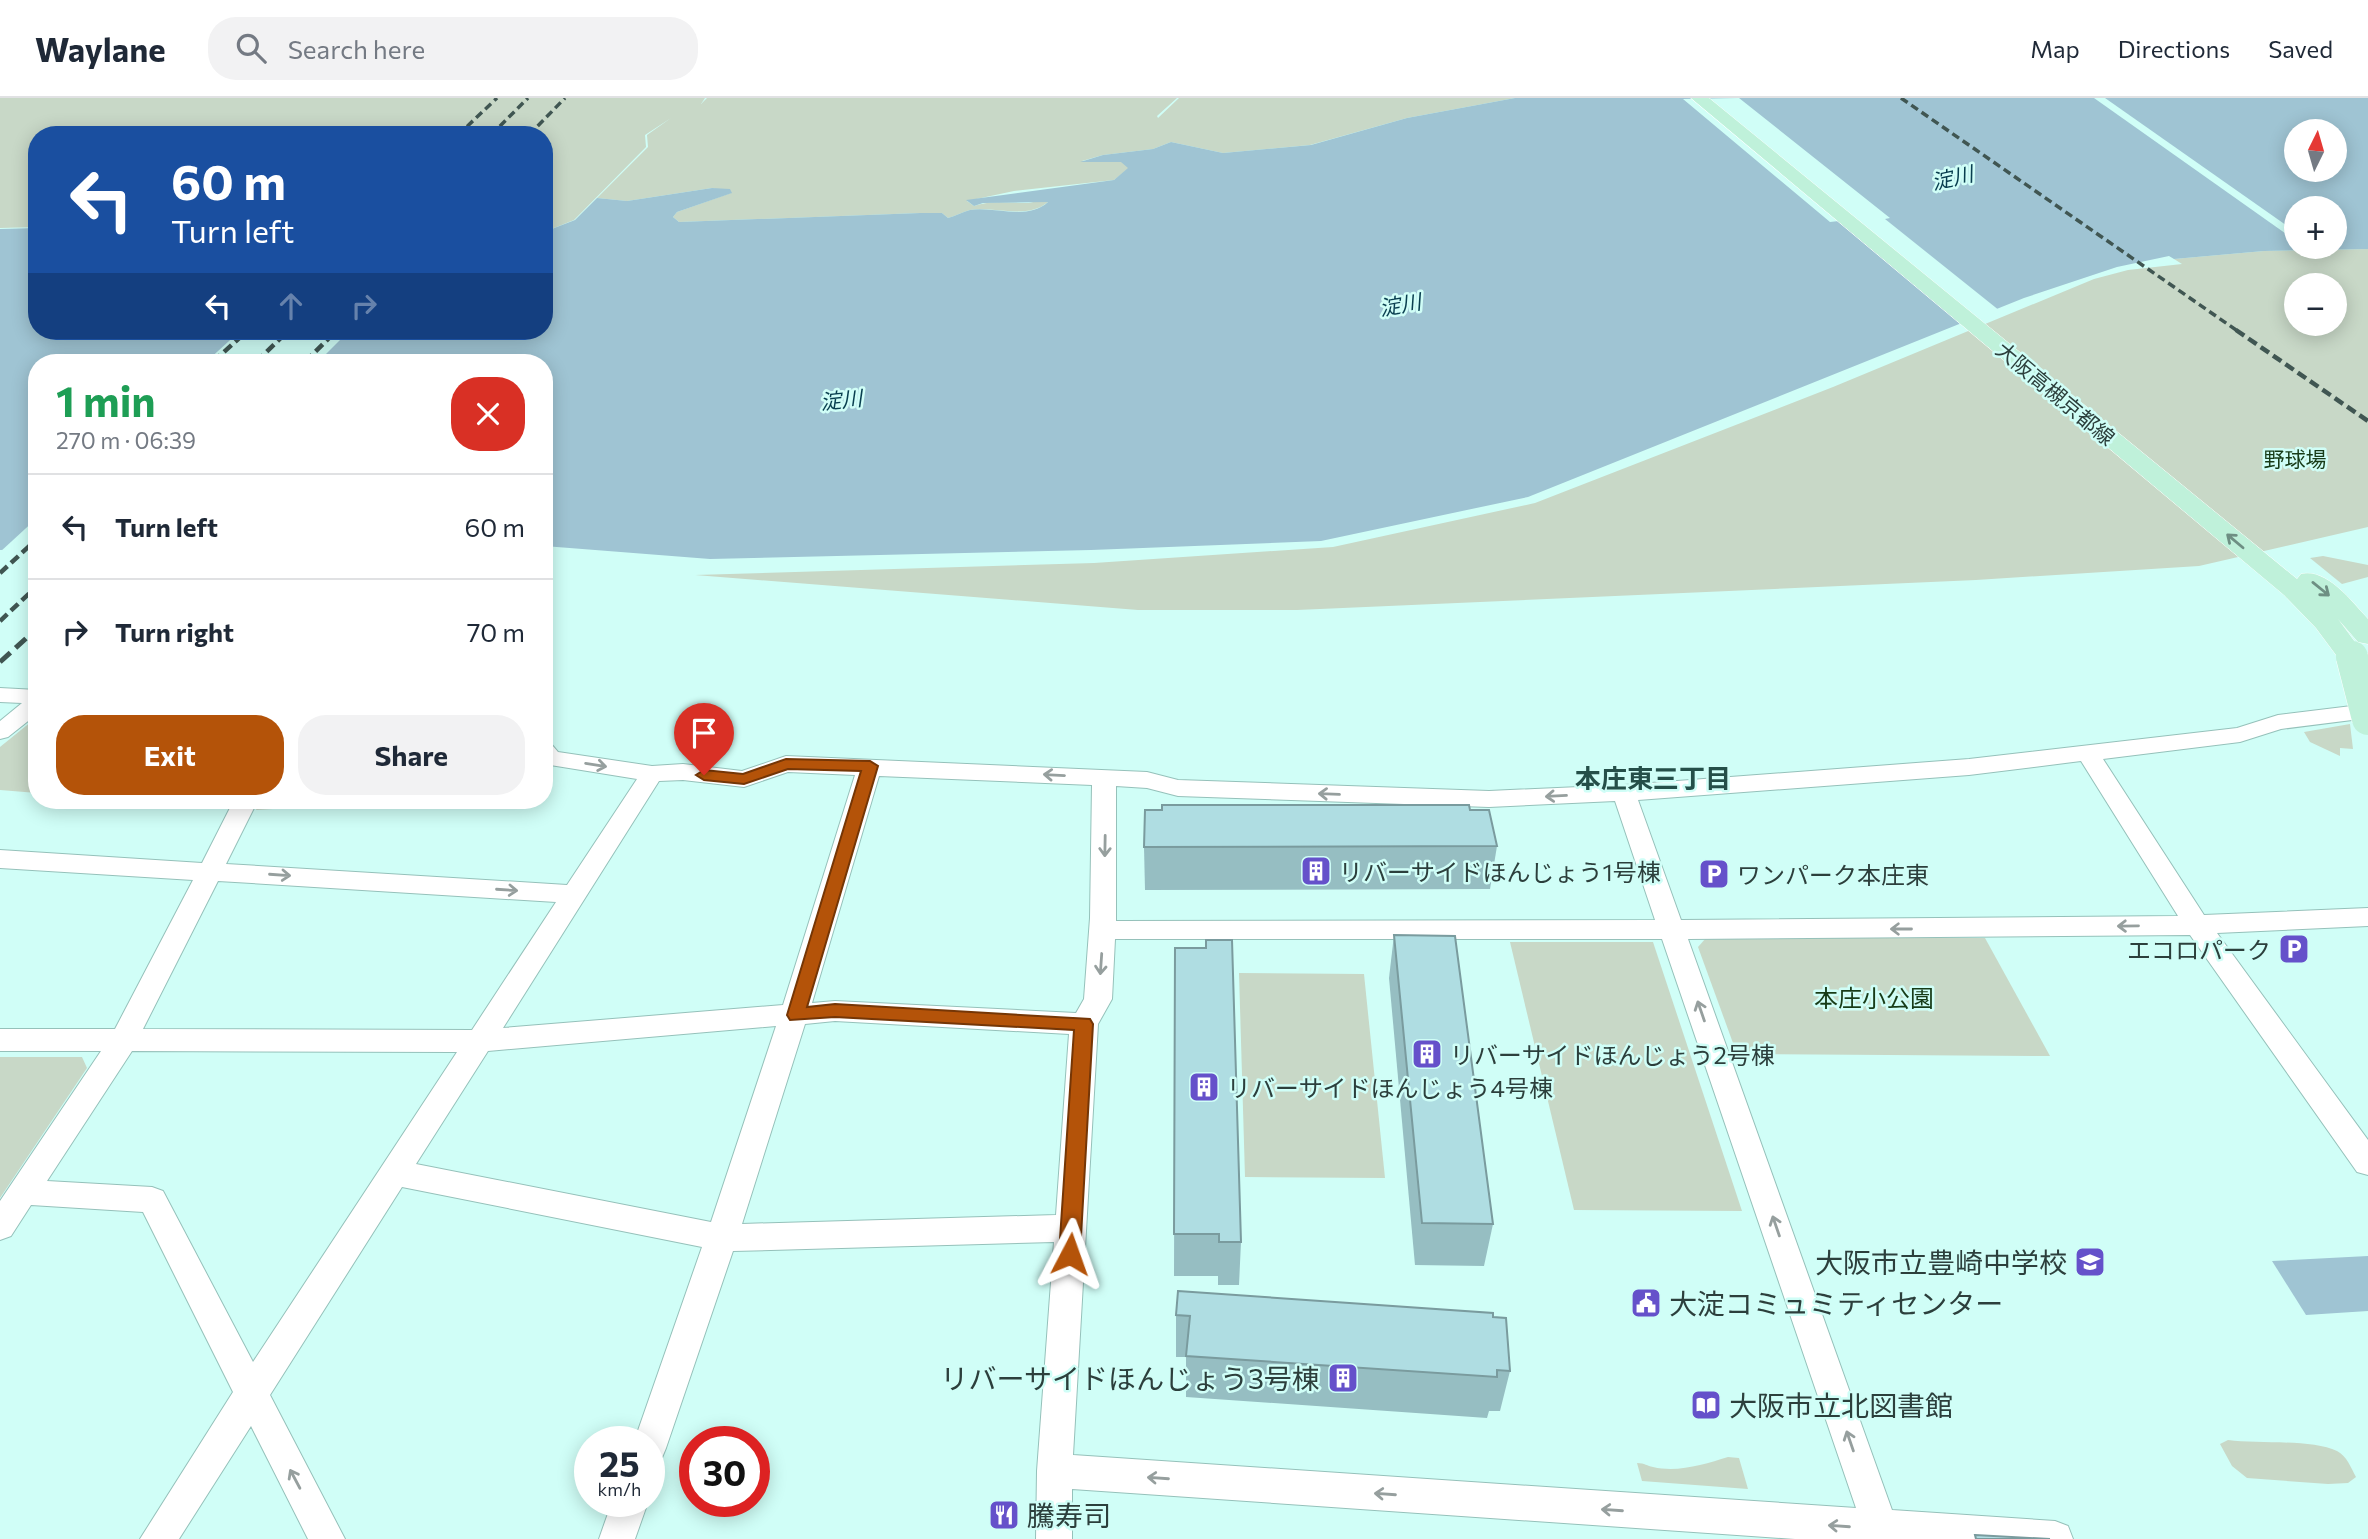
<!DOCTYPE html>
<html lang="en">
<head>
<meta charset="utf-8">
<style>
	body { margin:0; font-family:Commissioner,"Noto Sans JP",sans-serif; background:#f2f2f3; color:#1f2937; height:100vh; display:flex; flex-direction:column; font-size:26px; white-space:nowrap }
	* { box-sizing:border-box; margin:0 }
	p { font-size:23px; color:#747a83 }
	.icon { flex:none; width:38px; height:38px; fill:none; stroke:currentColor; stroke-width:2; stroke-linecap:round; stroke-linejoin:round }
	.map { position:relative; flex:1; overflow:hidden }
	.panel { position:absolute; left:28px; top:256px; width:525px; height:455px; display:flex; flex-direction:column; background:#fff; border-radius:28px; box-shadow:0 4px 18px #0003 }
	.panel>* { flex:none }
	.guide { position:absolute; left:28px; top:28px; width:525px; height:214px; border-radius:28px; box-shadow:0 4px 18px #0003; background:#1a4fa0; color:#fff; overflow:hidden }
	.needle { width:46px; rotate:5deg }
	.buttons { position:absolute; left:2284px; top:21px; display:grid; gap:14px }
	.buttons a { display:grid; place-items:center; width:63px; height:63px; border-radius:50%; background:#fff; box-shadow:0 4px 18px #0003; font-size:35px }
	.speed { position:absolute; left:574px; top:1328px; display:flex; gap:14px; font-size:35px; font-weight:700; text-align:center }
	.speed>* { display:grid; place-content:center; width:91px; height:91px; border-radius:50%; background:#fff; box-shadow:0 4px 18px #0003; line-height:1 }
	.speed small { font-size:18px; font-weight:400 }
	.speed .limit { border:10px solid #d22; background:#fff; color:#111 }
	.pin { position:absolute; display:grid; place-items:center; width:60px; height:60px; color:#fff; margin:-72px -30px; border-radius:50% 50% 50% 0; rotate:-45deg; box-shadow:0 0 7px #0007 }
	.pin .icon { rotate:45deg }
	.me { position:absolute; width:77px; margin:-38px; rotate:4deg; stroke-linejoin:round; filter:drop-shadow(0 0 5px #0008) }
	.turn { display:flex; align-items:center; gap:24px; height:147px; padding:0 28px; font-size:32px }
	.turn .icon { width:91px; height:91px; stroke-width:2.5 }
	.turn b { display:block; font-size:49px; line-height:60px }
	.lanes { display:flex; align-items:center; height:66px; padding:0 28px; background:#0003; justify-content:center; gap:35px; direction:ltr }
	.lanes .off { opacity:.35 }
	.round { display:grid; place-items:center; flex:none; width:74px; height:74px; border-radius:28px; background:#f2f2f3 }
	.summary { display:flex; align-items:center; justify-content:space-between; height:119px; padding:0 28px }
	h1 { font-size:42px; font-weight:700; line-height:52px; color:#1e9e55 }
	.primary-button { display:flex; gap:14px; margin-top:auto; padding:14px 28px }
	.primary-button a { flex:1; height:80px; border-radius:28px; background:#b45309; color:#fff; font-size:28px; font-weight:700; line-height:80px; text-align:center }
	.primary-button a+a { background:#f2f2f3; color:#1f2937 }
	ul { padding:0; list-style:none }
	li { display:flex; align-items:center; gap:21px; height:105px; padding:0 28px; border-top:2px solid #e0e1e3 }
	li div { flex:1 }
	li b { display:block; font-size:26px }
	li em { font-style:normal }
	header { display:flex; align-items:center; gap:42px; box-sizing:border-box; height:98px; padding:0 35px; background:#fff; border-bottom:2px solid #e0e1e3 }
	header strong { font-size:33px }
	nav { display:flex; gap:38px; margin-inline-start:auto; font-size:24px }
	.search { width:490px; height:63px; background:#f2f2f3; display:flex; align-items:center; gap:18px; box-sizing:border-box; padding:0 24px; border-radius:28px; color:#747a83; font-size:26px }
	.map>svg:first-child { display:block }
	.green { fill:#c8d8c7; fill-rule:evenodd }
	.water { fill:#9fc4d3; fill-rule:evenodd }
	.pier { fill:#d0fef7 }
	.lines { fill:none; stroke-linecap:round; stroke-linejoin:round }
	.minor-casing { stroke:#95c1ba; stroke-width:2 }
	.major-casing { stroke:#fff; stroke-width:1 }
	.minor { fill:#fff; fill-rule:evenodd }
	.major { fill:#bff1da; fill-rule:evenodd }
	.rail-far2 { stroke:#405652; stroke-width:3.5; stroke-dasharray:8 4.5; stroke-linecap:butt }
	.rail-far1 { stroke:#405652; stroke-width:4.5; stroke-dasharray:10 5; stroke-linecap:butt }
	.rail { stroke:#405652; stroke-width:5; stroke-dasharray:14 7; stroke-linecap:butt }
	.major-bridge-casing { stroke:#fff; stroke-width:33; stroke-linecap:butt }
	.major-bridge { stroke:#bff1da; stroke-width:32 }
	.wall { fill:#96bec2 }
	.building { fill:#afdde2; stroke:#7a9b9e; stroke-width:2 }
	.oneway { stroke:#6e8f83 }
	.oneway2 { stroke:#969f9e }
	.route { fill:#b45309; stroke:#753606; stroke-width:2 }
	.labels { text-anchor:middle; dominant-baseline:central; stroke-width:5; stroke-linejoin:round; paint-order:stroke }
	.far-water-label { font-size:21px; font-style:italic; fill:#083e4f; stroke:#d0fef7 }
	.far-street-label { font-size:21px; fill:#2c3f3c; stroke:#d0fef7 }
	.far-park-label { font-size:21px; fill:#173b17; stroke:#d0fef7 }
	.poi-label { font-size:24px; fill:#2c3f3c; stroke:#d0fef7; text-anchor:start }
	.park-label { font-size:24px; fill:#173b17; stroke:#d0fef7 }
	.neighbourhood-label { font-size:26px; font-weight:bold; fill:#254f49; stroke:#d0fef7 }
	.near-poi-label { font-size:28px; fill:#2c3f3c; stroke:#d0fef7; text-anchor:start }
</style>
</head>
<body>
<header>
<strong>Waylane</strong>
<div class="search"><svg class="icon" aria-label="search" viewBox="0 0 24 24"><circle cx="10" cy="10" r="6"/><path d="M15 15l6 6"/></svg>Search here</div>
<nav><a>Map</a><a>Directions</a><a>Saved</a></nav>
</header>
<div class="map">
<svg width="2368" height="1441" viewBox="0 0 2368 1441">
	<rect width="100%" height="100%" fill="#d0fef7"/>
	<g class="green">
		<path d="M0,0H705L701,6L707,0H1177L1157,18L1158,20L1179,0H1515L1407,20L1310,47L1223,55L1171,44L1153,51L1103,57L1082,63L1122,64L1129,70L1114,82L1014,93L967,103L974,108C991,102 1008,105 1026,105C1035,105 1039,100 1048,104C1027,122 994,108 970,112C963,114 955,118 948,120L942,115H920L679,124L673,119L677,114L731,95L712,90L627,103L597,100L648,49L647,37L671,20L645,37L646,49L574,122L544,134V37H37V129L0,130Z"/>
		<path d="M2368,151V429L2199,468L1976,482L1297,512H1138L695,477L1094,465L1333,449L1535,405L1833,289L2094,181L2128,172L2182,166L2174,161L2264,153ZM2296,187H2334V226H2296Z"/>
		<path d="M2323,458L2368,467V479L2342,486L2310,460Z"/>
		<path d="M37,619V695L0,692V649Z"/>
		<path d="M2350,626L2353,651L2340,650V658L2310,644L2304,634Z"/>
		<path d="M261,702H311L307,709L256,712Z"/>
		<path d="M1706,840H1985L2050,958L1737,956L1698,849Z"/>
		<path d="M1510,844H1653L1742,1113L1574,1112Z"/>
		<path d="M1239,875L1364,876L1385,1080L1245,1079Z"/>
		<path d="M0,959H82L87,970L0,1100Z"/>
		<path d="M2228,1342C2258,1346 2312,1341 2337,1353C2347,1358 2351,1370 2356,1379L2348,1385L2328,1386L2247,1380L2232,1368L2220,1346Z"/>
		<path d="M1728,1359L1739,1360L1748,1391L1642,1383L1637,1365C1645,1365 1647,1368 1653,1369C1678,1375 1705,1366 1728,1359Z"/>
	</g>
	<g class="water">
		<path d="M1515,0H2368V151L2264,153L2174,161L2169,158L2117,169L2024,200L1528,399L1321,443L1091,452L710,461L544,448V264H37V451L0,452V131L37,130V233H544V134L575,122L597,100L627,103L712,90L730,91L732,95L677,114L673,119L679,124L920,115H942L948,120C955,118 963,114 970,112C994,108 1028,123 1048,104L983,105L974,108L966,102L1114,82L1128,70L1121,64H1080L1103,57L1153,51L1171,44L1223,55L1311,47L1407,20ZM2296,33H2334V72H2296ZM2296,110H2334V149H2296Z"/>
		<path d="M2368,1158V1213L2306,1217L2272,1163Z"/>
	</g>
	<g class="pier">
		<path d="M1739,0L1890,120L1885,121L2000,213L1964,228L1839,123L1830,124L1683,1Z"/>
		<path d="M2094,0H2105L2296,134V143Z"/>
		<path d="M240,233H349L318,264H206Z"/>
		<path d="M37,420V454L0,455V454Z"/>
	</g>
	<g class="lines">
		<g class="minor-casing">
			<g id="minor">
				<path d="M0,590L37,592V616L8,639L0,641V623L22,605L0,604Z"/>
				<path d="M2368,606V620L2281,631L2240,644L2103,661L2204,817L2368,810V828L2217,835L2368,1042V1077L2357,1074L2190,837L1688,841L1892,1412L2055,1423L2068,1428L2073,1441H1795L1072,1391V1441H1036L1037,1373L1054,1144L733,1153L666,1350L661,1362L649,1366V1344H634L702,1149L402,1089L270,1297L345,1441H308L251,1328L179,1441H140L233,1294L143,1114L31,1107L11,1138L0,1142V1103L101,953H0V931H115L193,782L0,770V752L202,765L234,702H258L226,766L567,787L637,681L544,666V645L552,647L558,654L652,668L683,666L742,673L786,658L1147,674L1178,682L1489,693L1624,687L1969,661L2237,630L2278,617ZM2081,663L2178,818L1681,822L1638,702L1969,677ZM788,674L855,677L783,907L503,930L659,683L683,682L744,689ZM879,678L1092,687L1090,820L1084,901L1076,915L835,903L812,905ZM1116,688L1147,690L1178,698L1489,709L1615,703L1655,822L1116,823ZM218,783L556,804L472,932L143,931ZM1115,841H1662L1856,1410L1073,1357L1098,926L1112,901ZM835,923L1069,936L1056,1117L742,1126L805,926ZM776,928L711,1124L416,1066L488,953ZM132,953L457,954L253,1264L163,1093L152,1089L47,1083Z"/>
				<path d="M612,1404H648L635,1441H599Z"/>
			</g>
		</g>
		<g class="major-casing">
			<path id="major" d="M1691,0H1709L2297,481L2301,476C2327,470 2352,504 2368,521V546L2358,544L2338,521L2366,559L2362,565L2352,567L2342,565L2316,530L2284,497Z"/>
		</g>
		<use href="#minor" class="minor"/>
		<use href="#major" class="major"/>
		<g class="rail-far2">
			<path d="M1901,0L2239,234"/>
			<path d="M458,37L497,0"/>
			<path d="M491,37L528,0"/>
			<path d="M529,37L565,0"/>
		</g>
		<g class="rail-far1">
			<path d="M2236,232L2368,323"/>
			<path d="M213,264L247,233"/>
			<path d="M256,264L288,233"/>
			<path d="M305,264L336,233"/>
			<path d="M0,475L37,441"/>
			<path d="M0,523L37,488"/>
			<path d="M30,536L37,530"/>
		</g>
		<path class="rail" d="M0,564L32,535"/>
		<g class="major-bridge-casing">
			<path id="major-bridge" d="M2352,559L2368,621"/>
		</g>
		<use href="#major-bridge" class="major-bridge"/>
	</g>
	<g class="wall">
		<path d="M1470,712L1497,748L1490,791L1145,792L1144,749Z"/>
		<path d="M1394,837L1493,1126L1484,1168L1415,1167L1389,880Z"/>
		<path d="M1175,850L1241,1144L1239,1187H1218V1178H1174Z"/>
		<path d="M1176,1217L1493,1219L1510,1273L1500,1313H1489L1487,1320L1186,1299V1259H1176Z"/>
	</g>
	<g class="building">
		<path d="M1162,707H1469L1470,712H1489L1497,748L1144,749L1145,712H1162Z"/>
		<path d="M1394,837L1455,838L1493,1126L1422,1125Z"/>
		<path d="M1206,842H1232L1241,1144H1219V1136H1174L1175,850H1206Z"/>
		<path d="M1178,1193L1493,1215V1219L1506,1220L1510,1273L1497,1272V1279L1186,1258L1190,1218L1176,1217Z"/>
		<path d="M1975,1437L2050,1441H1976Z"/>
	</g>
	<defs><path id="oneway-shaft" d="M-6 0H5M1.5-3L5.5 0L1.5 3" fill="none" stroke-width="1.6" stroke-linecap="round" stroke-linejoin="round" transform="scale(1.75)"/></defs>
	<g class="oneway">
		<use href="#oneway-shaft" transform="translate(2235 443) rotate(-140)"/>
		<use href="#oneway-shaft" transform="translate(2321 491) rotate(39)"/>
	</g>
	<g class="oneway2">
		<use href="#oneway-shaft" transform="translate(596 667) rotate(9)"/>
		<use href="#oneway-shaft" transform="translate(1054 677) rotate(-177)"/>
		<use href="#oneway-shaft" transform="translate(1329 696) rotate(-178)"/>
		<use href="#oneway-shaft" transform="translate(1556 698) rotate(177)"/>
		<use href="#oneway-shaft" transform="translate(1105 748) rotate(91)"/>
		<use href="#oneway-shaft" transform="translate(280 777) rotate(4)"/>
		<use href="#oneway-shaft" transform="translate(507 792) rotate(4)"/>
		<use href="#oneway-shaft" transform="translate(2128 828) rotate(179)"/>
		<use href="#oneway-shaft" transform="translate(1901 831) rotate(-180)"/>
		<use href="#oneway-shaft" transform="translate(1101 866) rotate(94)"/>
		<use href="#oneway-shaft" transform="translate(1701 913) rotate(-109)"/>
		<use href="#oneway-shaft" transform="translate(1776 1128) rotate(-109)"/>
		<use href="#oneway-shaft" transform="translate(1850 1343) rotate(-109)"/>
		<use href="#oneway-shaft" transform="translate(1158 1380) rotate(-176)"/>
		<use href="#oneway-shaft" transform="translate(295 1381) rotate(-118)"/>
		<use href="#oneway-shaft" transform="translate(1385 1396) rotate(-176)"/>
		<use href="#oneway-shaft" transform="translate(1612 1412) rotate(-176)"/>
		<use href="#oneway-shaft" transform="translate(1839 1428) rotate(-176)"/>
	</g>
	<path class="route" d="M786,661L870,663L878,668L807,909L835,906L1090,921L1093,926L1080,1156L1077,1163L1070,1165L1063,1163L1059,1156L1074,932L835,919L790,922L787,917L861,673L788,671L744,686L704,682L696,677L704,672L743,676Z"/>
	<defs>
		<g id="building-square" transform="scale(1.575)"><rect x="-9" y="-9" width="18" height="18" rx="4" fill="#6551ca" stroke="#d0fef7"/><path d="M-4-6H4V6H1V3H-1V6H-4ZM-2.5-4.3h1.7v1.8h-1.7ZM.8-4.3h1.7v1.8H.8ZM-2.5-1h1.7V.8h-1.7ZM.8-1h1.7V.8H.8Z" fill="#fff"/></g>
		<g id="parking-square" transform="scale(1.575)"><rect x="-9" y="-9" width="18" height="18" rx="4" fill="#6551ca" stroke="#d0fef7"/><path d="M-3.5-5.5H1a3.5 3.5 0 0 1 0 7H-1V5.5H-3.5ZM-1-3.4V-.6H.8a1.4 1.4 0 0 0 0-2.8Z" fill="#fff"/></g>
		<g id="school-square" transform="scale(1.575)"><rect x="-9" y="-9" width="18" height="18" rx="4" fill="#6551ca" stroke="#d0fef7"/><path d="M0-5L7-2L0 1L-7-2ZM-4 1L0 2.5L4 1V4Q0 6-4 4Z" fill="#fff"/></g>
		<g id="civic-square" transform="scale(1.575)"><rect x="-9" y="-9" width="18" height="18" rx="4" fill="#6551ca" stroke="#d0fef7"/><path d="M-.6-6.5H3V-4.5H.6V-3L4-1V1h2V6H-6V1h2V-1L-.6-3ZM-1.2 2.5V6h2.4V2.5Z" fill="#fff"/></g>
		<g id="library-square" transform="scale(1.575)"><rect x="-9" y="-9" width="18" height="18" rx="4" fill="#6551ca" stroke="#d0fef7"/><path d="M-6-4Q-3-5.5-.7-3.5V5Q-3 3-6 4ZM6-4Q3-5.5 .7-3.5V5Q3 3 6 4Z" fill="#fff"/></g>
		<g id="restaurant-square" transform="scale(1.575)"><rect x="-9" y="-9" width="18" height="18" rx="4" fill="#6551ca" stroke="#d0fef7"/><path d="M-5-6h1v4h1v-4h1v4h1v-4h1v5L-1.5 .5V6h-2V.5L-5-1ZM5-6V6H3V1.5H1.5Q1.5-4 5-6Z" fill="#fff"/></g>
	</defs>
	<g fill-rule="evenodd">
		<use href="#building-square" x="1316" y="773"/>
		<use href="#parking-square" x="1714" y="776"/>
		<use href="#parking-square" x="2294" y="851"/>
		<use href="#building-square" x="1427" y="956"/>
		<use href="#building-square" x="1204" y="989"/>
		<use href="#school-square" x="2090" y="1164"/>
		<use href="#civic-square" x="1646" y="1205"/>
		<use href="#building-square" x="1343" y="1280"/>
		<use href="#library-square" x="1706" y="1307"/>
		<use href="#restaurant-square" x="1004" y="1417"/>
	</g>
	<g class="labels">
		<g class="far-water-label">
			<text transform="translate(1952 79) rotate(-13)">淀川</text>
			<text transform="translate(1400 206) rotate(-10)">淀川</text>
			<text transform="translate(841 301) rotate(-6)">淀川</text>
		</g>
		<g class="far-street-label">
			<text transform="translate(2056 295) rotate(40)">大阪高槻京都線</text>
		</g>
		<g class="far-park-label">
			<text x="2295" y="360">野球場</text>
		</g>
		<g class="poi-label">
			<text x="1339" y="773">リバーサイドほんじょう1号棟</text>
			<text x="1737" y="776">ワンパーク本庄東</text>
			<text x="2271" y="851" text-anchor="end">エコロパーク</text>
			<text x="1450" y="956">リバーサイドほんじょう2号棟</text>
			<text x="1227" y="989">リバーサイドほんじょう4号棟</text>
		</g>
		<g class="park-label">
			<text x="1874" y="899">本庄小公園</text>
		</g>
		<g class="neighbourhood-label">
			<text x="1653" y="679">本庄東三丁目</text>
		</g>
		<g class="near-poi-label">
			<text x="2067" y="1164" text-anchor="end">大阪市立豊崎中学校</text>
			<text x="1669" y="1205">大淀コミュミティセンター</text>
			<text x="1320" y="1280" text-anchor="end">リバーサイドほんじょう3号棟</text>
			<text x="1729" y="1307">大阪市立北図書館</text>
			<text x="1027" y="1417">騰寿司</text>
		</g>
	</g>
</svg>
<div class="buttons">
<a><svg class="needle" viewBox="-14 -14 28 28"><path d="M0-13l5 13h-10z" fill="#e53935"/><path d="M0 13l5-13h-10z" fill="#747a83"/></svg></a>
<a>+</a>
<a>−</a>
</div>
<div class="speed"><div>25<small>km/h</small></div><div class="limit">30</div></div>
<div class="pin" style="left:704px;top:677px;background:#d93025"><svg class="icon" aria-label="arrive" viewBox="0 0 24 24"><path d="M6 21V4h12l-3 4 3 4H6"/></svg></div>
<svg class="me" style="left:1070px;top:1156px" viewBox="-20 -20 40 40"><path d="M0-17L14 15 0 8-14 15z" fill="#b45309" stroke="#fff" stroke-width="4"/></svg>
<div class="guide">
<div class="turn"><svg class="icon" aria-label="left" viewBox="0 0 24 24"><path d="M17 20v-9H6M10 6l-5 5 5 5"/></svg><div><b>60 m</b>Turn left</div></div>
<div class="lanes"><svg class="icon" aria-label="left" viewBox="0 0 24 24"><path d="M17 20v-9H6M10 6l-5 5 5 5"/></svg><svg class="icon off" aria-label="ahead" viewBox="0 0 24 24"><path d="M12 20V5M6 11l6-6 6 6"/></svg><svg class="icon off" aria-label="right" viewBox="0 0 24 24"><path d="M7 20v-9h11M14 6l5 5-5 5"/></svg></div>
</div>
<section class="panel">
<div class="summary"><div><h1>1 min</h1><p>270 m · 06:39</p></div><a class="round" style="background:#d93025;color:#fff"><svg class="icon" aria-label="close" viewBox="0 0 24 24"><path d="M6 6l12 12M18 6L6 18"/></svg></a></div>
<ul>
<li><svg class="icon" aria-label="left" viewBox="0 0 24 24"><path d="M17 20v-9H6M10 6l-5 5 5 5"/></svg><div><b>Turn left</b></div><em>60 m</em></li>
<li><svg class="icon" aria-label="right" viewBox="0 0 24 24"><path d="M7 20v-9h11M14 6l5 5-5 5"/></svg><div><b>Turn right</b></div><em>70 m</em></li>
</ul>
<div class="primary-button"><a>Exit</a><a>Share</a></div>
</section>
</div>
</body>
</html>
